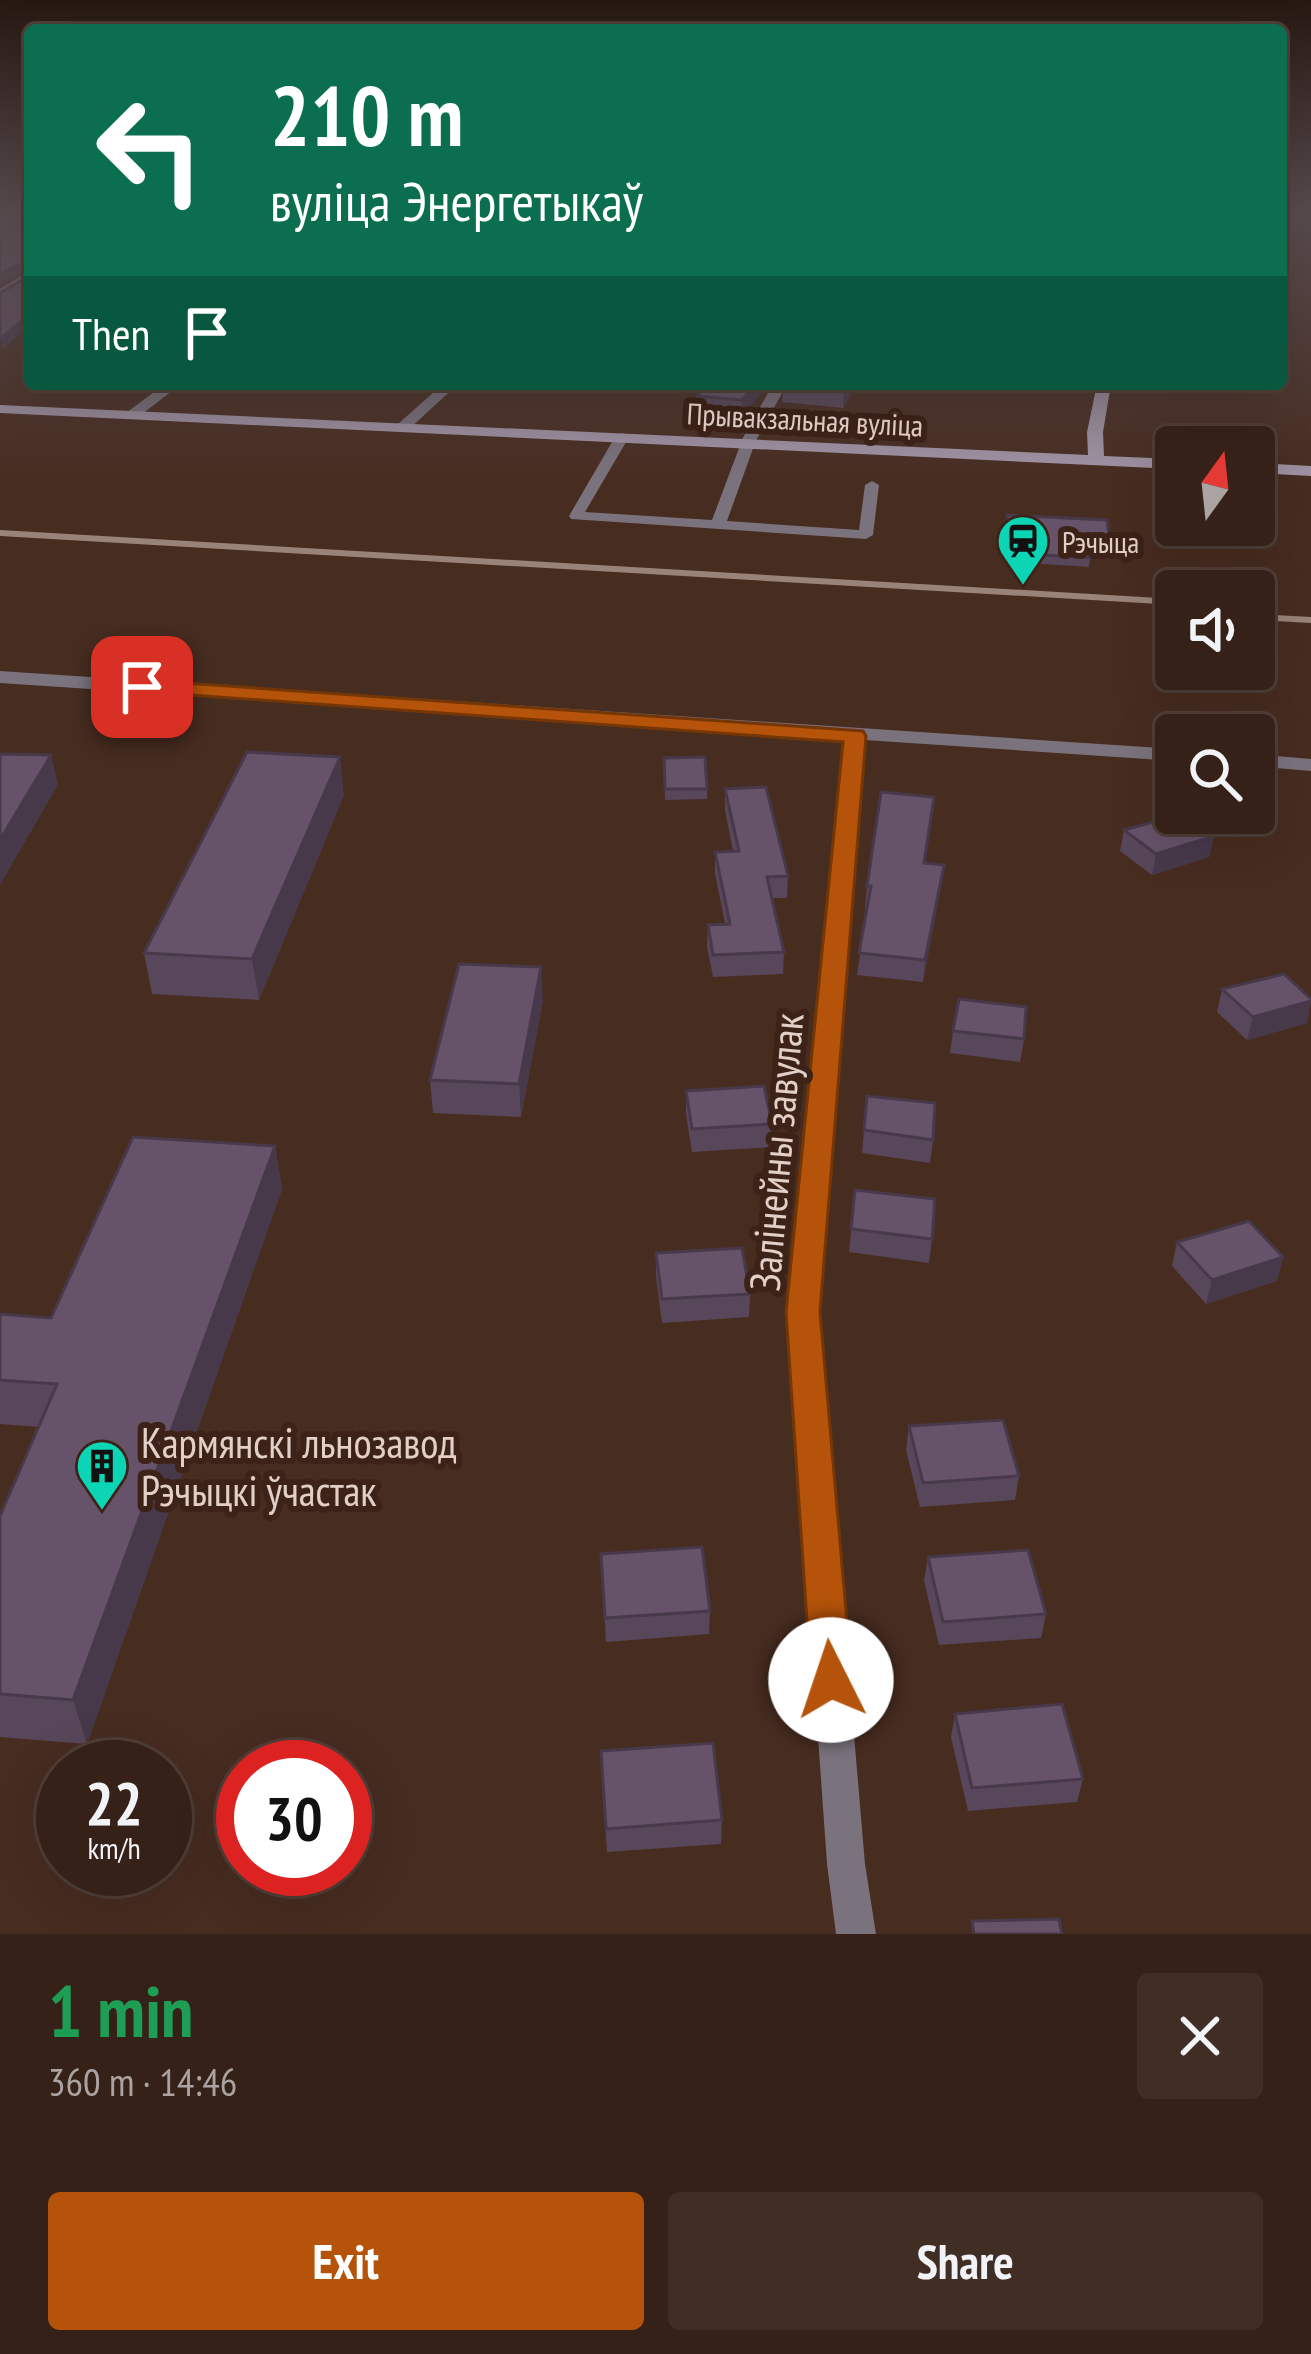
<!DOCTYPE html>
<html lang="en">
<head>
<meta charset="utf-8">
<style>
	body { margin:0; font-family:"PT Sans Narrow",sans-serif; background:#402e25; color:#f1f3f6; height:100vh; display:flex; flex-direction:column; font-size:45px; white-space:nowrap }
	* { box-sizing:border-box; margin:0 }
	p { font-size:39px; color:#aaa3a2 }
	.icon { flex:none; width:66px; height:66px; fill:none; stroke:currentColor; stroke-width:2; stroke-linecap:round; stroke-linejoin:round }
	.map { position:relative; height:1934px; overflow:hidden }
	.panel { display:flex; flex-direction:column; background:#352118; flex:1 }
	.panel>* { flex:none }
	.guide { position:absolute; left:24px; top:24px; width:1263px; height:366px; border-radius:12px; box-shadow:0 12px 48px #0002,0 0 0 3px #4f3e37; background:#0b6e4f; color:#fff; overflow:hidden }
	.needle { width:78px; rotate:15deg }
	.fabs { position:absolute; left:1155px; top:426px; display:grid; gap:24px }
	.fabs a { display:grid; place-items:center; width:120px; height:120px; border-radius:12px; background:#352118; box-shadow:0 12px 48px #0002,0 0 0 3px #4f3e37; font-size:60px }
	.speed { position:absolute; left:36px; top:1740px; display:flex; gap:24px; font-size:60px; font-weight:700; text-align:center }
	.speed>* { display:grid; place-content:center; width:156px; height:156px; border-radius:50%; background:#352118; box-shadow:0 12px 48px #0002,0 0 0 3px #4f3e37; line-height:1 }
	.speed small { font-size:30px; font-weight:400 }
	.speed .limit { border:18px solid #d22; background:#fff; color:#111 }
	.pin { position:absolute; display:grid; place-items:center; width:102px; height:102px; color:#fff; margin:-51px; border-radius:24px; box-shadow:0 6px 18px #0006 }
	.me { position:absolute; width:132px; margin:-66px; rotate:356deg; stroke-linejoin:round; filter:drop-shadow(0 0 9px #0008) }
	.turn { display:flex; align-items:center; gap:42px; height:252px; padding:0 48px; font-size:54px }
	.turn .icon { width:156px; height:156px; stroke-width:2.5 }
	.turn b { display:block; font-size:84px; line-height:102px }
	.then { display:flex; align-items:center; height:114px; padding:0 48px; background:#0003; gap:24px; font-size:45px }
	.round { display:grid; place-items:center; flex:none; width:126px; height:126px; border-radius:12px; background:#402e25 }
	.head { display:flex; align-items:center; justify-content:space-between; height:204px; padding:0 48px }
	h1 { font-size:72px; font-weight:700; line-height:90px; color:#1e9e55 }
	.primary-button { display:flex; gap:24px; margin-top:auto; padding:24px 48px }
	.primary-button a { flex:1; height:138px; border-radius:12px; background:#b45309; color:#fff; font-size:48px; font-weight:700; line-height:138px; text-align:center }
	.primary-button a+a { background:#402e25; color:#f1f3f6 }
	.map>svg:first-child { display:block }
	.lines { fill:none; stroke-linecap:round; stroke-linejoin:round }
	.lane { fill:#7a727d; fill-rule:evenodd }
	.street { fill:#7a727d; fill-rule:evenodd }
	.secondary { fill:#a194a6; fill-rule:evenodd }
	.rail { stroke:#998379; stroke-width:6 }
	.wall { fill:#58475a }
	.shaded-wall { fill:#47394a }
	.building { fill:#665269; stroke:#47394a; stroke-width:3 }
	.route { fill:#b45309; stroke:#753606; stroke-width:3 }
	.labels { text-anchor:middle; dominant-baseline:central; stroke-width:12; stroke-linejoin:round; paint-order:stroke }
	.far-street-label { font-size:30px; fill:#e1cfc8; stroke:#3c2217 }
	.far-poi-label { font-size:30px; fill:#e1cfc8; stroke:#3c2217; text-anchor:start }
	.near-street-label { font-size:42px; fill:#e1cfc8; stroke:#3c2217 }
	.near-poi-label { font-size:42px; fill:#e1cfc8; stroke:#3c2217; text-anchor:start }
</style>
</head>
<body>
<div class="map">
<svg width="1311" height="1934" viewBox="0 0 1311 1934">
	<rect width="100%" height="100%" fill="#472c20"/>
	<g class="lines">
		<path class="lane" d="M622,433L629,437L585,512L712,520L741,443L748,439L755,443L727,521L859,530L865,485L872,481L879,485L873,535L866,539L571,519L569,516L615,437Z"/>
		<g class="street">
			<path d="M30,270V280L0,299V289Z"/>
			<path d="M165,384H181L137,418H127V412Z"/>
			<path d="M443,384H458L408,430H398V424Z"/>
			<path d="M773,384H787L753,446H743L740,443Z"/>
			<path d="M0,671L1176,749V761L865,740L818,1312L865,1864L876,1934H836L827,1864L788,1312L845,739L0,683Z"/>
			<path d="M1254,754L1311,759V771L1254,766Z"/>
		</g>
		<g class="secondary">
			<path d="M1097,384H1111L1103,432L1104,456L1176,459V469L0,413V405L1088,455L1087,432Z"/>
			<path d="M1254,463L1311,466V476L1254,473Z"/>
		</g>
		<g class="rail">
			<path d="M0,533L1176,602"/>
			<path d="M1254,617L1311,620"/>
		</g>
	</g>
	<g class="wall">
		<path d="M706,384H769L742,416L697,412V396Z"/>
		<path d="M784,384H856L843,408L782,402Z"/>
		<path d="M1007,515L1111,550L1110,559L1090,558L1089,567L1028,563V555L1008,554Z"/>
		<path d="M664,758L707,789V799L665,800Z"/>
		<path d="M725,789L788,876L787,898H772L784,952L783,974L713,977L707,947L708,925L725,924L715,873V852L733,851L725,810Z"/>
		<path d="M344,795L259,1000L152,994L144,953Z"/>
		<path d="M934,797L925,863L941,886L923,982L857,975L867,908H865L867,886Z"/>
		<path d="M1124,830L1214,836L1209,857L1152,875L1120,851Z"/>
		<path d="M1222,989L1311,999L1307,1023L1247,1040L1217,1012Z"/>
		<path d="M543,1000L521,1117L433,1113L430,1080Z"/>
		<path d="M953,1031L1024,1039L1020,1062L950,1053Z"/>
		<path d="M686,1091L772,1124L771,1147L692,1152L686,1114Z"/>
		<path d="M867,1096L933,1140L930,1163L862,1153Z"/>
		<path d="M275,1146L282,1189L87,1744L0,1737V1516L39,1427L0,1424V1314L51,1318Z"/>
		<path d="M855,1190L932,1239L929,1263L849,1252Z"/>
		<path d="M1177,1242L1283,1257L1277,1281L1206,1304L1172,1266Z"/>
		<path d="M656,1253L750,1294L749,1317L662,1323L656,1276Z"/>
		<path d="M909,1426L1019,1476L1015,1500L920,1507L906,1450Z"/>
		<path d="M601,1554L710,1611L709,1634L606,1642Z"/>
		<path d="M928,1557L1046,1614L1041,1638L939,1645L924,1581Z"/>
		<path d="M955,1714L1083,1779L1077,1802L968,1811L951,1737Z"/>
		<path d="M602,1775L722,1820L721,1844L607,1852Z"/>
	</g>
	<g class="shaded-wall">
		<path d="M30,259V269L0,284V274Z"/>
		<path d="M30,314V325L3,349L1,339Z"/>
		<path d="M530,384H575V387L531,393Z"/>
		<path d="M756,384H769L742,416V400Z"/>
		<path d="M849,384H856L843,408L844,392Z"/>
		<path d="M51,755L58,785L0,885V840Z"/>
		<path d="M340,757L344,795L259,1000L252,959Z"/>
		<path d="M1214,836L1209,857L1152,875L1156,854Z"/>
		<path d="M944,865L941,886L923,982L925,960Z"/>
		<path d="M541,967L543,1000L521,1117L519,1084Z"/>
		<path d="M1311,1001L1307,1023L1247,1040L1253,1017Z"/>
		<path d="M275,1146L282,1189L87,1744L73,1700Z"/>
		<path d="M1283,1257L1277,1281L1206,1304L1212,1280Z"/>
	</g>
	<g class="building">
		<path d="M0,213H30V259L0,274Z"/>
		<path d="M30,275V314L0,339V293Z"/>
		<path d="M706,384H756L742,400L697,396Z"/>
		<path d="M784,384H849L844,392L783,386Z"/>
		<path d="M1007,515L1107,520L1111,550L1089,549L1090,558L1030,554L1029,546L1010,544Z"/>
		<path d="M247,752L340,757L252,959L144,953Z"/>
		<path d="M0,754L51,755L0,840Z"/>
		<path d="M705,757L707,789H665L664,758Z"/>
		<path d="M766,787L788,876L767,877L784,952L713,955L708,925L730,924L715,852L739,851L725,789Z"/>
		<path d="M881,792L934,797L924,863L944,865L925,960L859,953L871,886H867Z"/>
		<path d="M1183,814L1214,836L1156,854L1124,830Z"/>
		<path d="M459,964L541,967L519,1084L430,1080Z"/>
		<path d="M1284,974L1311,999V1001L1253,1017L1222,989Z"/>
		<path d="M959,999L1026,1007L1024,1039L953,1031Z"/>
		<path d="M764,1086L772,1124L692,1129L686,1091Z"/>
		<path d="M867,1096L935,1103L933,1140L864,1130Z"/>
		<path d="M133,1137L275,1146L73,1700L0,1694V1516L57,1384L0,1380V1314L51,1318Z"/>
		<path d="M855,1190L935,1199L932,1239L851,1229Z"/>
		<path d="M1249,1221L1283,1257L1212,1280L1177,1242Z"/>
		<path d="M742,1248L750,1294L662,1299L656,1253Z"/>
		<path d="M1003,1420L1019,1476L923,1483L909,1426Z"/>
		<path d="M702,1547L710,1611L605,1618L601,1554Z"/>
		<path d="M1028,1550L1046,1614L943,1622L928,1557Z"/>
		<path d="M1062,1704L1083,1779L972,1788L955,1714Z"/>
		<path d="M713,1743L722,1820L606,1829L601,1751Z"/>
		<path d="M1059,1919L1062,1934H974L972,1921Z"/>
	</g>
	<linearGradient id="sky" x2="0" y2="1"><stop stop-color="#271812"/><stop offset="0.44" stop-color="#584b4e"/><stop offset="1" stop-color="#584b4e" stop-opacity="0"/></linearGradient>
	<rect width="1311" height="484" fill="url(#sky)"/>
	<path class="route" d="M142,680L863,731L866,736L820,1312L852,1680L846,1693L831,1699L817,1693L811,1680L786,1312L843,742L135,691L132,687Z"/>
	<defs>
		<g id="station-pin" transform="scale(2.7)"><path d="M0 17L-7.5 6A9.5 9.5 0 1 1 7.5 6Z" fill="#0bd5b5" stroke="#3c2217"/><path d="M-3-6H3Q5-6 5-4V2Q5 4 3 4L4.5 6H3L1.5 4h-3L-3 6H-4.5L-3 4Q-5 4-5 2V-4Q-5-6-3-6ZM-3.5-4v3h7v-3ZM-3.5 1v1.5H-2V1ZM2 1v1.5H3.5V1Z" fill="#111"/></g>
		<g id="building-pin" transform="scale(2.7)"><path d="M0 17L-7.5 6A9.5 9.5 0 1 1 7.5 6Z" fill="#0bd5b5" stroke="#3c2217"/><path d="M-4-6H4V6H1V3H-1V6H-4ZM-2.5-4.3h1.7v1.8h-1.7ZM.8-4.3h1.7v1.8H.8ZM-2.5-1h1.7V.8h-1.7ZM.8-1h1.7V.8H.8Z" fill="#111"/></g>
	</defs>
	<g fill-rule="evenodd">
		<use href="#station-pin" x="1023" y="541"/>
		<use href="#building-pin" x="102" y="1466"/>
	</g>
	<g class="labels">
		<g class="far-street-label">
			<text transform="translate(805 419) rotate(3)">Прывакзальная вуліца</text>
		</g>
		<g class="far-poi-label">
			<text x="1062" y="541">Рэчыца</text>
		</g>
		<g class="near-street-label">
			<text transform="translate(776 1152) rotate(-85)">Залінейны завулак</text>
		</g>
		<g class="near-poi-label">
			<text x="141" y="1442">Кармянскі льнозавод<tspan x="141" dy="48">Рэчыцкі ўчастак</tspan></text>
		</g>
	</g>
</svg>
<div class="fabs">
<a><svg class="needle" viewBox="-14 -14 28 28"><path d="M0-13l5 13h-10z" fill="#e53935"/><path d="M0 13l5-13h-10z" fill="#aaa3a2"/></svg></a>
<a><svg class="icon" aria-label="sound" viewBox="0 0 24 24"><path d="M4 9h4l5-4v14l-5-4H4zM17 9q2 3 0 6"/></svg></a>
<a><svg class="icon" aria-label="search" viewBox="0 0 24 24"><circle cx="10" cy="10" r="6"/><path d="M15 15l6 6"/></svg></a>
</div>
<div class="speed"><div>22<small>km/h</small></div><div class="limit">30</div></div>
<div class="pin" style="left:142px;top:687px;background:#d93025"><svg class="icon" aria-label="arrive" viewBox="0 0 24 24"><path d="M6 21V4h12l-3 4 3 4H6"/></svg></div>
<svg class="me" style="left:831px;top:1680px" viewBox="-20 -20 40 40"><circle r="19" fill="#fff"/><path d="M0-13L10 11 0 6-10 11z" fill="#b45309"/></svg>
<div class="guide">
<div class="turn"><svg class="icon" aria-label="left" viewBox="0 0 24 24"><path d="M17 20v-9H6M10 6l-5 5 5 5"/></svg><div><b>210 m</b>вуліца Энергетыкаў</div></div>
<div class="then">Then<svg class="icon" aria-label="arrive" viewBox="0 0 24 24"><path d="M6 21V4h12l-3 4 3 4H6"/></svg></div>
</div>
</div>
<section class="panel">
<div class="head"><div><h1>1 min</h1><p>360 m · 14:46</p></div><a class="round"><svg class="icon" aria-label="close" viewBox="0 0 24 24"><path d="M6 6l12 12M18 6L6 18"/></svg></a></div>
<div class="primary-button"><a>Exit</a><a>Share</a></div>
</section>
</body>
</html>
